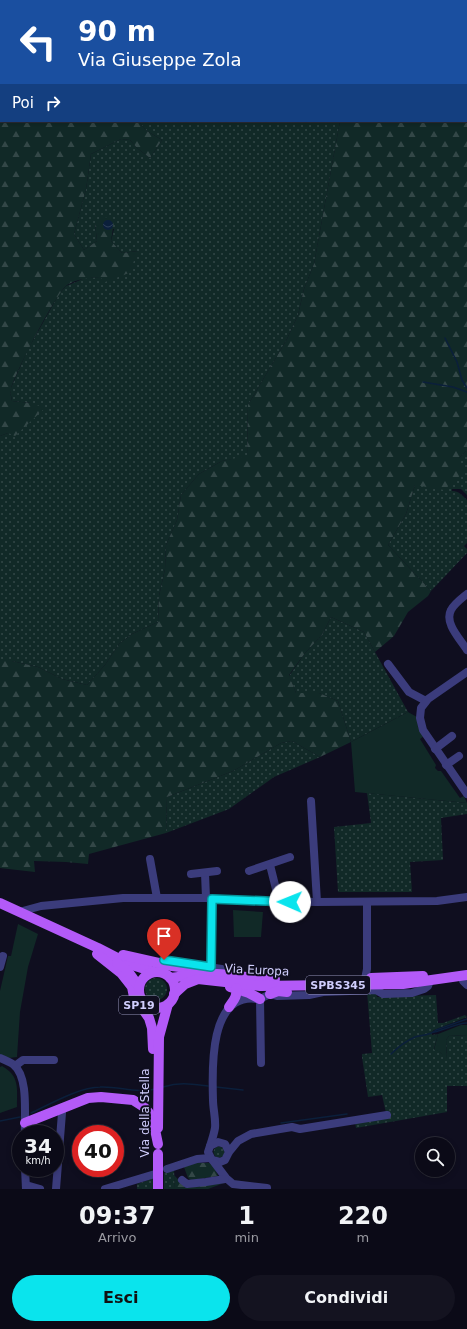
<!DOCTYPE html>
<html lang="it">
<head>
<meta charset="utf-8">
<style>
	body { margin:0; font-family:"DejaVu Sans",sans-serif; background:#141320; color:#f1f3f6; height:100vh; display:flex; flex-direction:column; font-size:15px; white-space:nowrap }
	* { box-sizing:border-box; margin:0 }
	p { font-size:13px; color:#9a9aa1 }
	.icon { flex:none; width:22px; height:22px; fill:none; stroke:currentColor; stroke-width:2; stroke-linecap:round; stroke-linejoin:round }
	.map { position:relative; height:1189px; overflow:hidden }
	.details { display:flex; flex-direction:column; background:#0b0a17; flex:1 }
	.details>* { flex:none }
	.banner { position:absolute; left:0px; top:0px; width:467px; height:122px; box-shadow:0 2px 6px #0003,0 0 0 1px #2b2b36; background:#1a4fa0; color:#fff; overflow:hidden }
	.tools { position:absolute; left:415px; top:1137px; display:grid; gap:8px }
	.tools a { display:grid; place-items:center; width:40px; height:40px; border-radius:50%; background:#0b0a17; box-shadow:0 2px 6px #0003,0 0 0 1px #2b2b36; font-size:20px }
	.speed { position:absolute; left:12px; top:1125px; display:flex; gap:8px; font-size:20px; font-weight:700; text-align:center }
	.speed>* { display:grid; place-content:center; width:52px; height:52px; border-radius:50%; background:#0b0a17; box-shadow:0 2px 6px #0003,0 0 0 1px #2b2b36; line-height:1 }
	.speed small { font-size:10px; font-weight:400 }
	.speed .limit { border:6px solid #d22; background:#fff; color:#111 }
	.pin { position:absolute; display:grid; place-items:center; width:34px; height:34px; color:#fff; margin:-41px -17px; border-radius:50% 50% 50% 0; rotate:-45deg; box-shadow:0 0 4px #0007 }
	.pin .icon { rotate:45deg }
	.me { position:absolute; width:44px; margin:-22px; rotate:271deg; stroke-linejoin:round; filter:drop-shadow(0 0 3px #0008) }
	.turn { display:flex; align-items:center; gap:14px; height:84px; padding:0 12px; font-size:18px }
	.turn .icon { width:52px; height:52px; stroke-width:2.5 }
	.turn b { display:block; font-size:28px; line-height:34px }
	.then { display:flex; align-items:center; height:38px; padding:0 12px; background:#0003; gap:8px; font-size:15px }
	.eta { display:flex; justify-content:space-evenly; align-items:center; height:68px; text-align:center }
	.eta b { font-size:24px; font-weight:700; line-height:28px }
	.cta { display:flex; gap:8px; margin-top:auto; padding:8px 12px }
	.cta a { flex:1; height:46px; border-radius:24px; background:#0ae4ed; color:#111; font-size:16px; font-weight:700; line-height:46px; text-align:center }
	.cta a+a { background:#141320; color:#f1f3f6 }
	.map>svg:first-child { display:block }
	.grass { fill:url(#grass-dots) }
	.forest { fill:url(#forest-firs) }
	.park { fill:#112927 }
	.water { fill:url(#water-waves) }
	.lines { fill:none; stroke-linecap:round; stroke-linejoin:round }
	.stream { stroke:#0b1f3b; stroke-width:1.5 }
	.minor { stroke:#3b3c7c; stroke-width:8 }
	.major { stroke:#b35af8; stroke-width:10 }
	.major-bridge { stroke:#b35af8; stroke-width:10 }
	.route-casing { stroke:#06949a; stroke-width:10 }
	.route { stroke:#0ae4ed; stroke-width:7 }
	.labels { text-anchor:middle; dominant-baseline:central; stroke-width:4; stroke-linejoin:round; paint-order:stroke }
	.shield { fill:#0f0e1f; stroke:#9694ba; stroke-width:1 }
	.shield-label { font-size:11px; font-weight:bold; fill:#d0cefd }
	.street-label { font-size:12px; fill:#d0cefd; stroke:#0f0e1f }
</style>
</head>
<body>
<div class="map">
<svg width="467" height="1189" viewBox="0 0 467 1189">
	<defs>
		<pattern id="grass-dots" width="8" height="8" patternUnits="userSpaceOnUse"><rect width="8" height="8" fill="#112927"/><path d="M2 2h.1M6 6h.1" fill="none" stroke="#334747" stroke-width="1.8" stroke-linecap="round"/></pattern>
		<pattern id="forest-firs" width="22" height="20" patternUnits="userSpaceOnUse"><rect width="22" height="20" fill="#112927"/><path d="M5 1l3.5 6h-7zM16 11l3.5 6h-7z" fill="#334747"/></pattern>
		<pattern id="water-waves" width="16" height="10" patternUnits="userSpaceOnUse"><rect width="16" height="10" fill="#0b1f3b"/><path d="M0 5q4-4 8 0t8 0" fill="none" stroke="#2e3e58"/></pattern>
	</defs>
	<rect width="100%" height="100%" fill="#0f0e1f"/>
	<g class="grass">
		<path d="M187,0H389L187,1Z"/>
		<path d="M138,121H340L314,264L304,289L298,315L287,339L248,405L247,457L222,461L199,474L181,495L177,520L166,545L165,569L159,596L158,622L132,634L119,644L105,665L87,685L62,679L38,667L12,661H0V436L8,433L31,403L12,401L10,390L27,351L59,294L66,286L85,278L100,277L138,251L122,253L111,241L114,229L95,223L97,241L84,250L74,234L86,189L91,154L121,139L130,140L137,148L150,158L162,140L147,131Z"/>
		<path d="M467,450V495L461,489H452V491C459,491 462,495 467,500V543L464,546L467,549V553L431,591L388,545L406,514L415,485L459,458Z"/>
		<path d="M331,617L364,632L408,712L351,742L338,701L319,693H296L289,676L305,653L322,635Z"/>
		<path d="M292,741L320,757L274,777L229,809L166,833L167,797L233,771L281,743Z"/>
		<path d="M367,793L467,803V814L441,818L443,860L410,862L412,892H338L334,827L371,823Z"/>
		<circle cx="156" cy="989" r="11"/>
		<path d="M367,992H376L377,997L436,995L438,1023H443L465,1015L467,1017L434,1030L432,1032V1035L438,1034L434,1049L439,1051L447,1059L446,1040L449,1036L467,1035V1086H447V1112L356,1128L355,1122L386,1113L382,1095L368,1097L362,1057V1054L372,1053Z"/>
		<circle cx="219" cy="1152" r="5.5"/>
		<path d="M174,1170L175,1189H164V1173Z"/>
		<path d="M155,1178V1189H137V1184Z"/>
	</g>
	<g class="forest">
		<path d="M0,0H187L1,1V121H138L147,131L162,140L150,158L137,148L130,140L121,139L91,154L86,189L74,234L84,250L97,241L95,223L106,217L114,222L111,241L122,253L138,251L129,273L105,282L100,277C89,278 77,279 67,285C56,293 15,373 11,389C10,392 11,397 12,401L31,403L45,408L15,436L8,433L0,436Z"/>
		<path d="M389,0H467V450L459,458L464,472L444,490L415,485L406,514L388,545L431,591L428,596L408,612L394,636L375,652L364,632L331,617L322,635L305,653L289,675L296,693H319L338,701L351,742L320,757L292,741L281,743L233,771L167,797L166,833L89,854L88,864L66,862L34,861L35,872L0,868V661H12L38,667L62,679L87,685L105,665L119,644L132,634L158,622L159,596L165,569L166,545L177,520L181,495L199,474L222,461L247,456L248,405L287,339L298,315L304,289L314,264L340,121H466V1H389Z"/>
		<path d="M194,1163H213L218,1176L191,1180L188,1178L184,1167Z"/>
		<path d="M174,1175L186,1188L224,1183L208,1189H175Z"/>
	</g>
	<g class="park">
		<path d="M408,712L417,717L418,727L424,736L420,739L436,765L435,768L438,771H441L460,798L464,796L467,803L355,792L351,742Z"/>
		<path d="M233,910L263,912L261,937H234Z"/>
		<path d="M18,924L38,934L28,967L20,1012L17,1057L9,1058L0,1055V991L8,956H11Z"/>
		<path d="M461,1025H467V1035L449,1036L446,1040L447,1059H444C442,1053 440,1051 434,1050L438,1034Z"/>
		<path d="M2,1066C20,1076 17,1089 17,1107L0,1113V1067Z"/>
	</g>
	<circle class="water" cx="108" cy="225" r="5"/>
	<g class="lines">
		<g class="stream">
			<path d="M445,338L457,362L462,380L467,388"/>
			<path d="M423,382L453,387L467,392"/>
			<path d="M434,1032C445,1030 456,1023 467,1023"/>
			<path d="M391,1054C398,1047 406,1041 415,1037C422,1035 432,1035 436,1030L467,1019"/>
			<path d="M163,1087C180,1082 191,1084 208,1086"/>
			<path d="M216,1087L243,1090"/>
			<path d="M31,1113C50,1104 80,1087 100,1087C119,1086 137,1094 155,1089"/>
			<path d="M0,1121L20,1117"/>
			<path d="M281,1123L347,1114"/>
		</g>
		<g class="minor">
			<path d="M467,594C462,598 454,604 451,610C444,623 460,639 467,650"/>
			<path d="M388,664L409,692L426,701"/>
			<path d="M467,672L428,699L421,708L420,718L423,730L467,794"/>
			<path d="M435,749L452,736"/>
			<path d="M446,765L459,756"/>
			<path d="M311,801L317,902"/>
			<path d="M150,859L157,898"/>
			<path d="M270,865L279,901"/>
			<path d="M249,871L290,857"/>
			<path d="M205,873L206,898"/>
			<path d="M191,874L217,871"/>
			<path d="M19,912L41,906L123,898H206L246,901L317,902L437,901L467,897"/>
			<path d="M195,965L235,971"/>
			<path d="M0,967L3,956"/>
			<path d="M211,967V899"/>
			<path d="M462,976L463,981L467,985"/>
			<path d="M365,979L367,969V902"/>
			<path d="M260,999L270,994L277,996L309,995L323,992L376,990L383,994L412,993L424,989L428,986L430,981"/>
			<path d="M260,999L261,1063"/>
			<path d="M0,1058C5,1060 10,1062 14,1065C29,1078 24,1115 25,1134"/>
			<path d="M15,1066L23,1060H54"/>
			<path d="M210,1146C212,1140 214,1134 215,1128C216,1119 213,1109 213,1100C212,1069 209,992 257,999"/>
			<path d="M229,1152L225,1144L218,1142L210,1146L208,1152L212,1160L220,1162L225,1160L229,1152L238,1141L251,1134L292,1127L300,1129L387,1115"/>
			<path d="M214,1162L226,1178L233,1184L267,1188"/>
			<path d="M25,1168L26,1189"/>
			<path d="M167,1169L197,1159L210,1158"/>
			<path d="M182,1180L187,1184L206,1182L225,1179"/>
			<path d="M26,1185L40,1189"/>
			<path d="M56,1189L62,1113"/>
			<path d="M105,1189L155,1174"/>
		</g>
		<g class="major">
			<path d="M0,903L98,948L129,964L154,972"/>
			<path d="M97,954L121,973L132,987L134,997L149,1018L152,1028L153,1049"/>
			<path d="M123,955L172,966L201,970"/>
			<path d="M117,963L127,970L139,987"/>
			<circle cx="157" cy="990" r="18"/>
			<path d="M170,978C186,976 201,973 217,974C236,975 256,979 275,979"/>
			<path d="M371,978L423,976"/>
			<path d="M230,987L249,993L260,999"/>
			<path d="M174,994L185,984L198,979L260,986L403,984L467,975"/>
			<path d="M270,994L278,991L287,992"/>
			<path d="M229,1007C233,1001 238,996 236,988"/>
			<path d="M25,1123L88,1098L101,1097L133,1100L144,1107L149,1113L153,1120L158,1144"/>
			<path d="M158,1128L159,1037L168,1004"/>
			<path d="M158,1180V1189"/>
		</g>
		<path class="major-bridge" d="M158,1180V1154"/>
	</g>
	<g class="lines">
		<g class="route-casing">
			<path id="route" d="M164,960L211,967L212,899L290,902"/>
		</g>
		<use href="#route" class="route"/>
	</g>
	<g class="labels">
		<g class="shield">
			<rect x="306" y="976" width="64" height="18" rx="3"/>
			<rect x="119" y="996" width="40" height="18" rx="3"/>
		</g>
		<g class="shield-label">
			<text x="338" y="985">SPBS345</text>
			<text x="139" y="1005">SP19</text>
		</g>
		<g class="street-label">
			<text transform="translate(257 970) rotate(3)">Via Europa</text>
			<text transform="translate(145 1113) rotate(-90)">Via della Stella</text>
		</g>
	</g>
</svg>
<div class="tools">
<a><svg class="icon" aria-label="search" viewBox="0 0 24 24"><circle cx="10" cy="10" r="6"/><path d="M15 15l6 6"/></svg></a>
</div>
<div class="speed"><div>34<small>km/h</small></div><div class="limit">40</div></div>
<div class="pin" style="left:164px;top:960px;background:#d93025"><svg class="icon" aria-label="arrive" viewBox="0 0 24 24"><path d="M6 21V4h12l-3 4 3 4H6"/></svg></div>
<svg class="me" style="left:290px;top:902px" viewBox="-20 -20 40 40"><circle r="19" fill="#fff"/><path d="M0-13L10 11 0 6-10 11z" fill="#0ae4ed"/></svg>
<div class="banner">
<div class="turn"><svg class="icon" aria-label="left" viewBox="0 0 24 24"><path d="M17 20v-9H6M10 6l-5 5 5 5"/></svg><div><b>90 m</b>Via Giuseppe Zola</div></div>
<div class="then">Poi<svg class="icon" aria-label="right" viewBox="0 0 24 24"><path d="M7 20v-9h11M14 6l5 5-5 5"/></svg></div>
</div>
</div>
<section class="details">
<div class="eta">
<div><b>09:37</b><p>Arrivo</p></div>
<div><b>1</b><p>min</p></div>
<div><b>220</b><p>m</p></div>
</div>
<div class="cta"><a>Esci</a><a>Condividi</a></div>
</section>
</body>
</html>
